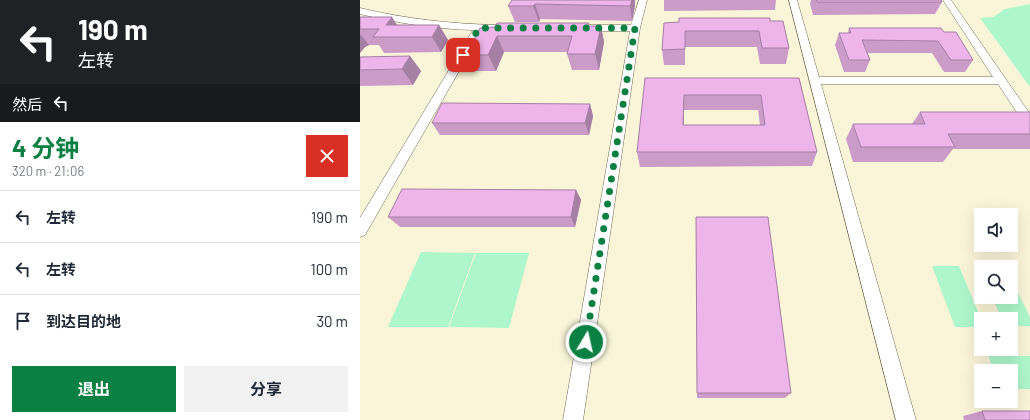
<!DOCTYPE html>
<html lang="zh">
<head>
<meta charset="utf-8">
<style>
	body { margin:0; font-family:Barlow,"Noto Sans SC",sans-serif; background:#f2f2f3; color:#1f2937; height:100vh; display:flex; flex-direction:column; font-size:15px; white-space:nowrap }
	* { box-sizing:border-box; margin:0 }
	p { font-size:13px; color:#747a83 }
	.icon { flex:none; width:22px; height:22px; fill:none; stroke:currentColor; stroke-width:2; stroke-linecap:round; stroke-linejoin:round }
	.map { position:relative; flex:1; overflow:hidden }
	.drawer { display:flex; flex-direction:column; background:#fff; width:360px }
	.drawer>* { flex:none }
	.hud { background:#202124; color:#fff; overflow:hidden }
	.fabs { position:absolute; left:614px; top:208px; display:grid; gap:8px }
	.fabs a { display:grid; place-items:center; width:44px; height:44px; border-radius:0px; background:#fff; box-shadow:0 4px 16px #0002; font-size:20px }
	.pin { position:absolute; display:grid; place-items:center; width:34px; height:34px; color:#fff; margin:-17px; border-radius:8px; box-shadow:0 2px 6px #0006 }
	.me { position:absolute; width:44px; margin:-22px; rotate:9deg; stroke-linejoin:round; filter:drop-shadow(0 0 3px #0008) }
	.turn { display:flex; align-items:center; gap:14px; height:84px; padding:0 12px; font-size:18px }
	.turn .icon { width:52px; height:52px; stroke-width:2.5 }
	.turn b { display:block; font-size:28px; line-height:34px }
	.then { display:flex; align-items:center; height:38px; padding:0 12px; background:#0003; gap:8px; font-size:15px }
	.round { display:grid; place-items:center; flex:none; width:42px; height:42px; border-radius:0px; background:#f2f2f3 }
	.headline { display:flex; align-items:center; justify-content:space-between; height:68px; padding:0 12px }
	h1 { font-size:24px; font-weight:700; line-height:30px; color:#0b8043 }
	.cta { display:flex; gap:8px; margin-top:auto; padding:8px 12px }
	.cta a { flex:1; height:46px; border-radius:0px; background:#0b8043; color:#fff; font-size:16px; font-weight:700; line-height:46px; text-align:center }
	.cta a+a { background:#f2f2f3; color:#1f2937 }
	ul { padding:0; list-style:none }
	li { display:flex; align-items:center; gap:12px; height:52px; padding:0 12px; border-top:1px solid #e0e1e3 }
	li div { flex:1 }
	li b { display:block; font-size:15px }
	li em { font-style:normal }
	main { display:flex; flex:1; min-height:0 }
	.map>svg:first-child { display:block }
	.green { fill:#aef7cc }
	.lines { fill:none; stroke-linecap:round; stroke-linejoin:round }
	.minor-casing { stroke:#6d6950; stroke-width:1 }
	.minor { fill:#fff; fill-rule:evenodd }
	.wall { fill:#cc9cc9; fill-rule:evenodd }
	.shaded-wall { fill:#a67fa4 }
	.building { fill:#edb5ea; stroke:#a67fa4; fill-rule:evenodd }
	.route { stroke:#0b8043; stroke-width:7; stroke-dasharray:0 12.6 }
</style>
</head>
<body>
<main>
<section class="drawer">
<div class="hud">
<div class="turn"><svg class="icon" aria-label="left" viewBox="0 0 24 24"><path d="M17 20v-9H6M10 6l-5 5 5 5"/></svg><div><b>190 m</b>左转</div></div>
<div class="then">然后<svg class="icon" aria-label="left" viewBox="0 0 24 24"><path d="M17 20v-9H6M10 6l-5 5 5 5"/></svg></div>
</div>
<div class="headline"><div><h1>4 分钟</h1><p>320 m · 21:06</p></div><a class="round" style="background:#d93025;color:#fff"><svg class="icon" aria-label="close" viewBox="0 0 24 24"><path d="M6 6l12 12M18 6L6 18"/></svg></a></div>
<ul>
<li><svg class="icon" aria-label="left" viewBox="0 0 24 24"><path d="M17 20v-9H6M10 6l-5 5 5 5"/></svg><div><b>左转</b></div><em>190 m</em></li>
<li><svg class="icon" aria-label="left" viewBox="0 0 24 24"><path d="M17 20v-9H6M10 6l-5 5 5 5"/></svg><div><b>左转</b></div><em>100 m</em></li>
<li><svg class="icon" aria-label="arrive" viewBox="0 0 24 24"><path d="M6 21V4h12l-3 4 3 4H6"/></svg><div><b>到达目的地</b></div><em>30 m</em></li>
</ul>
<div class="cta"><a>退出</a><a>分享</a></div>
</section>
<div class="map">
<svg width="670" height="420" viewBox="0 0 670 420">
	<rect width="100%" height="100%" fill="#faf5d9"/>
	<g class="green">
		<path d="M670,4V87L620,18L633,17L645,9Z"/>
		<path d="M61,252L115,253L88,327H28Z"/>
		<path d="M116,253H169L149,328L89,327Z"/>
		<path d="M572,266H599L621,319V327H595Z"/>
		<path d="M651,278L670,317V326H651V319H642L632,297H651Z"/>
		<path d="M628,355L670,356V389H651V371H634Z"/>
	</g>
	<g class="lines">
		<g class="minor-casing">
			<g id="minor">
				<path d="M279,0H287L280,28L223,420H203L270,31H223L218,28L223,25H271Z"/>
				<path d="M429,0H437L459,77H633L583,0H591L670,114V127L666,126L638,84H461L556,420H536Z"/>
				<path d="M0,8C46,19 91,24 138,25L143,28L138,31H122L5,235L0,237V218L113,30C75,29 37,23 0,14Z"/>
			</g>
		</g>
		<use href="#minor" class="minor"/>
	</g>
	<g class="wall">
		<path d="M152,0H275V6L272,21L180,19L179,22H155L148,6Z"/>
		<path d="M304,0H416L415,10L304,11Z"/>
		<path d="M451,0H581L582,2L575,14L453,15L450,4Z"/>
		<path d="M0,17L37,25H79L88,40L81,52L24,53L19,45H9L5,47L0,53Z"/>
		<path d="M410,21L429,48L426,64H400L397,47H325V65H304L302,50L304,23Z"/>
		<path d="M241,26L244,42L239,70H212L207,54L208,52H144L136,71H114L106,55L120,28Z"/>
		<path d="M489,28L584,32L613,60L605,72H584L572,53H507L510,60L505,72H484L475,45L479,33H488Z"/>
		<path d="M50,56L61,71L53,85L0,86V57Z"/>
		<path d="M285,78H439L457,152L452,166L280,167L277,152ZM324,110H398L400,125H324Z"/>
		<path d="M230,104L233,116L229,135H80L72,123Z"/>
		<path d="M560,112H670V149H593L583,162H493L486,139L493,124H552Z"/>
		<path d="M216,190L221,200L215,227H40L28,217Z"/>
		<path d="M336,217L431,393L425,398H337Z"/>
		<path d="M622,411L670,420H604L603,416Z"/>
	</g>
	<g class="shaded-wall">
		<path d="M272,0H275V6L272,21L270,6Z"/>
		<path d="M175,4L180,19L179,22L173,6Z"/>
		<path d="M32,17L42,33L26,25Z"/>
		<path d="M79,25L88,40L81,52L72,37Z"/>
		<path d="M241,26L244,42L239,70L235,54Z"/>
		<path d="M0,34L9,45L5,47L0,53Z"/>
		<path d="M137,36L144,52L136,71L128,55Z"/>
		<path d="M50,56L61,71L53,85L42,69Z"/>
		<path d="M324,95V140L323,125Z"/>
		<path d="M230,104L233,116L229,135L225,123Z"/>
		<path d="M216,190L221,200L215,227L211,217Z"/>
	</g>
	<g class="building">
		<path d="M152,0H272L270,6L175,4L173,6H148Z"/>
		<path d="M456,0H581L582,2H457Z"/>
		<path d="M0,17H32L26,25H79L72,37H13L19,29H0Z"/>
		<path d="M319,18H410V21H423L429,48H402L399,31H325V49L302,50L304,23L319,22Z"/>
		<path d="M137,23H229L228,26H241L235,54H207L212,36H137L128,55H106L120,28L135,27Z"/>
		<path d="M489,28H581L584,32H596L613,60H591L578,41L502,40L510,60H489L479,33H491Z"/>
		<path d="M50,56L42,69L0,70V57Z"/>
		<path d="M285,78H439L457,152H277ZM324,95H401L405,125H323Z"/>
		<path d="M82,103L230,104L225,123H72Z"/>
		<path d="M560,112H670V134H588L595,147H501L493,124H565Z"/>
		<path d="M42,189L216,190L211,217H28Z"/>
		<path d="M336,217H408L431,393H337Z"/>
		<path d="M622,411H670V420H625Z"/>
	</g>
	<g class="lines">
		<path class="route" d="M103,55L119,28H275L226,342"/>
	</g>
</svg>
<div class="fabs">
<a><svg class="icon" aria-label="sound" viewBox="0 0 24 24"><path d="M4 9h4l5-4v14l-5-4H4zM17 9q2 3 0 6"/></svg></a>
<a><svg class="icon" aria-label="search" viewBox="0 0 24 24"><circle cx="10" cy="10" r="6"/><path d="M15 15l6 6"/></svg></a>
<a>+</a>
<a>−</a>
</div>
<div class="pin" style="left:103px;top:55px;background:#d93025"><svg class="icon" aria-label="arrive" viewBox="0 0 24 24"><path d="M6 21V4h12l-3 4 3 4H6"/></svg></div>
<svg class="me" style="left:226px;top:342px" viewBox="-20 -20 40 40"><circle r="17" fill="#0b8043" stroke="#fff" stroke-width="3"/><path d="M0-11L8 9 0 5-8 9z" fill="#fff"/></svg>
</div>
</main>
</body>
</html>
